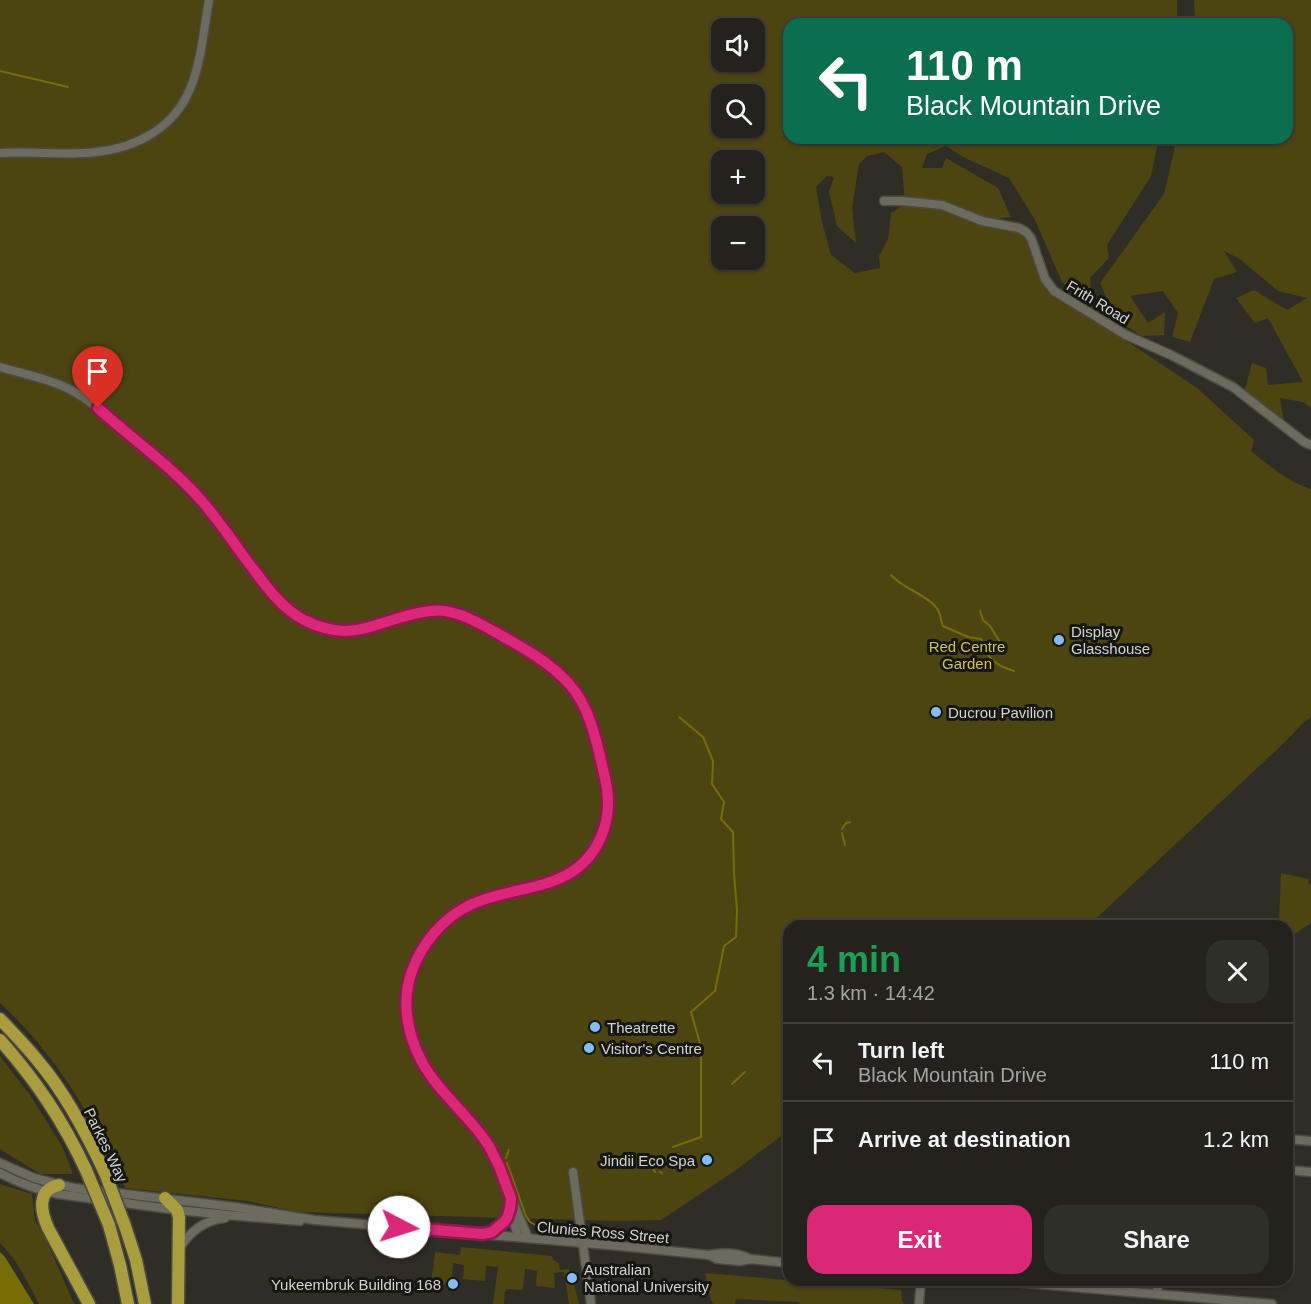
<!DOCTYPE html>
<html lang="en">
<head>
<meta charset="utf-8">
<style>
	body { margin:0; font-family:Arial,sans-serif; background:#2f2f29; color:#f1f3f6; height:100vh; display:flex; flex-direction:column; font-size:22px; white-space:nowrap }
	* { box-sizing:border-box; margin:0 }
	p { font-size:20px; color:#a3a4a3 }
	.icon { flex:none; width:33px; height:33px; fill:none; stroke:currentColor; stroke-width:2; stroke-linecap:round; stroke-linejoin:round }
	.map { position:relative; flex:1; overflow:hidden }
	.panel { position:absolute; left:783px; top:920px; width:510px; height:366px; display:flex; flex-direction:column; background:#23221c; border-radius:18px; box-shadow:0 2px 4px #0004,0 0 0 2px #403f3b }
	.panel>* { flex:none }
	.banner { position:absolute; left:783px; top:18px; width:510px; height:126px; border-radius:18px; box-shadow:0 2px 4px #0004,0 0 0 2px #403f3b; background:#0b6e4f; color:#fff; overflow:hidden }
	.controls { position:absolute; left:711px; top:18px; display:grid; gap:12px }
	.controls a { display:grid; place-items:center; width:54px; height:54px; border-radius:12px; background:#23221c; box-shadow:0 2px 4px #0004,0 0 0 2px #403f3b; font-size:30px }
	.pin { position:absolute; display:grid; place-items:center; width:51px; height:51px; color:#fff; margin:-62px -26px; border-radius:50% 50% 50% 0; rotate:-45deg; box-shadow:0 0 6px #0007 }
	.pin .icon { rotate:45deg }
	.me { position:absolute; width:66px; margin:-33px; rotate:95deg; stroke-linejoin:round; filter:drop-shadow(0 0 4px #0008) }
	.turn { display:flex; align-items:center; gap:21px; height:126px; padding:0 24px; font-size:27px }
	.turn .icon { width:78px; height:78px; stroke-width:2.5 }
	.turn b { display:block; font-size:42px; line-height:51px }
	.round { display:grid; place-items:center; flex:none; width:63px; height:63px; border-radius:18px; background:#2f2f29 }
	.head { display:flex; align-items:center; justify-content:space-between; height:102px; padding:0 24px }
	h1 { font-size:36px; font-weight:700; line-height:45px; color:#1e9e55 }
	.action { display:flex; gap:12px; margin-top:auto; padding:12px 24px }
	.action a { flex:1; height:69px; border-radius:18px; background:#db2777; color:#fff; font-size:24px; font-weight:700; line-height:69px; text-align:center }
	.action a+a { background:#2f2f29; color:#f1f3f6 }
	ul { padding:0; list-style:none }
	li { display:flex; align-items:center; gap:18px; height:78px; padding:0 24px; border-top:2px solid #403f3b }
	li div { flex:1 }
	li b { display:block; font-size:22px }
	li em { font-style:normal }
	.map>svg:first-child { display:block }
	.green { fill:#4c4511; fill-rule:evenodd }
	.water { fill:#776c06 }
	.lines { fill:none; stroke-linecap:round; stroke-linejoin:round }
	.stream { stroke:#776c06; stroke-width:2 }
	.minor-casing { stroke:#4c4b43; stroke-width:11 }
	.highway-casing { stroke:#4c4b43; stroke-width:15 }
	.minor { stroke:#6c6b60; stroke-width:8 }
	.highway { stroke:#a99d3d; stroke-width:12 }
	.highway-bridge-casing { stroke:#4c4b43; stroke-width:15; stroke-linecap:butt }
	.highway-bridge { stroke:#a99d3d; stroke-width:12 }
	.route-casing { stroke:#8e194d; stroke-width:15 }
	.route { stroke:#db2777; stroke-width:10 }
	.poi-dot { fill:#84bcfb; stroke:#161612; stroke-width:2 }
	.labels { text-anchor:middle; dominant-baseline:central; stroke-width:6; stroke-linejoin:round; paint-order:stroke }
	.street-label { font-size:15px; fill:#d4d3cd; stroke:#161612 }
	.poi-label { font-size:15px; fill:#d4d3cd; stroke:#161612; text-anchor:start }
	.park-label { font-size:15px; fill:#d0c14a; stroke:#161612 }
</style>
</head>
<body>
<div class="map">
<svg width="1311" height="1304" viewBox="0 0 1311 1304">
	<rect width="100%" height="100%" fill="#2f2e25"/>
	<g class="green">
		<path d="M0,0H1177V24H789V138H1159L1151,176L1107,245L1109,258L1090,278L1091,293H1078L1062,282L1035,220L1009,178L963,157L946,146L927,154L922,168H942L946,158L998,188L1011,217L983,220L963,212L980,226L1020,233L1031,244L1044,286L1197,388L1254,440L1251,451C1269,465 1289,483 1311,489V717L1303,723L1285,742L1089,925L789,926V1130L736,1170L661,1220L617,1221L298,1212L247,1201L126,1188C112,1166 103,1141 90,1119C66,1076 36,1036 0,1003ZM722,28H754V62H722ZM722,94H754V128H722ZM884,152L902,167L905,204L891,213L888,239L879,256L880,268L855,273L831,255L822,222L816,187L827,176L834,177L829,192L837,226L856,243L852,208L859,164L867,156ZM722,160H754V194H722ZM722,226H754V260H722Z"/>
		<path d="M1194,0H1311V408L1303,402L1280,398L1284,422L1244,393L1252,363L1266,368L1268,385L1303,382L1268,318L1255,323L1236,298L1254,290L1287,310L1307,298L1278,291L1240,259L1224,251L1237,272L1214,279L1190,342L1172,337L1178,313L1163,291L1130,296L1148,323L1165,312L1164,335L1142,336L1108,315V301L1100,283L1164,194L1177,138H1287V24H1195Z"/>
		<path d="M1281,873L1309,879L1308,883L1311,884V923L1293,935L1287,931V926L1281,925L1279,922Z"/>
		<path d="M0,1056L32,1098L62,1146L73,1174H40L0,1149Z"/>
		<path d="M0,1184L32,1194L35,1220L45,1237L74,1304H39C28,1283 17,1259 0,1243Z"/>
		<path d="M461,1247L552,1256L553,1260L559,1263L560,1270L569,1269L574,1284L579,1304H569L564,1272L554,1273L555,1288L536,1286L537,1271L525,1269L523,1290L507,1289L505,1291L504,1304H493L498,1267L486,1266L485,1281L463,1279L464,1265L453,1263L451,1283H445L444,1285L435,1283L431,1284L435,1252L460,1255Z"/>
		<path d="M705,1273L901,1290L902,1301L904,1304H800L799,1302L736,1299L735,1304H713L710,1297Z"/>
	</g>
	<path class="water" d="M0,1252L5,1257L34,1304H0Z"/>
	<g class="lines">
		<g class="stream">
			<path d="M0,71L68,87"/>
			<path d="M891,575C903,589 924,593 936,607C941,612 940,620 943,626L968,637L981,639C985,644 985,647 987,653C992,663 1004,668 1014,671"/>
			<path d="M980,611L983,620L990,626L1003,647"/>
			<path d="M842,829L846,823L850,822"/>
			<path d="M842,833L845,845"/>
			<path d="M732,1084L745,1072"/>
			<path d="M673,1147L701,1137V1047L691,1012L715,991L724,946L736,937L737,910L734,873L733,832L721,819L724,802L712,784L713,761L703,737L679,717"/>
			<path d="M506,1158L509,1150"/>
			<path d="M507,1163L526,1216L530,1222L539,1227"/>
			<path d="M652,1166L655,1172"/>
			<path d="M660,1172L662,1173"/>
		</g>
		<g class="minor-casing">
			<g id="minor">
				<path d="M0,153C32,151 64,156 96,152C136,148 174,128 190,89C201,64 204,28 209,0"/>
				<path d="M884,201H902L942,205L982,221L1019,228L1026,232L1031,238L1045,279L1054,291L1126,335L1171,355L1233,387L1304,442L1311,445"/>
				<path d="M0,367C27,375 56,380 80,395C96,405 109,419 123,431C152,455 184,477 206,507C221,525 235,544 249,563C263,582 276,602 296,615C330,638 361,631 397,620C410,615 424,610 438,611C470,612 513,641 539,659C556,669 574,686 583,704C590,718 594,735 598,751C602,764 606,778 607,792C610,828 595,864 560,879C552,883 542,885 533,887C486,900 449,905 421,951C413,965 407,981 406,998C402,1068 458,1095 490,1147C500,1163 505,1182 512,1199C517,1212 523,1225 528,1238"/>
				<path d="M1287,1139L1311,1141"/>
				<path d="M0,1163L34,1178L74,1188L235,1207L315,1220L620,1246L709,1255L717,1259L740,1261L751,1259L789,1263"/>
				<path d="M1287,1170L1311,1172"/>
				<path d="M573,1172L591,1304"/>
				<path d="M0,1173C19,1183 37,1190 58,1194L177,1210L238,1216L300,1221"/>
				<path d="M510,1205V1208L518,1237"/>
				<path d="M486,1233C499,1229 506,1222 509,1210"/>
				<path d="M179,1249C190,1231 204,1220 225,1218"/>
				<path d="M709,1255C724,1252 737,1252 750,1259"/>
				<path d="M991,1280L1272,1304"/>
				<path d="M1157,1294L1158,1280"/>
				<path d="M919,1304L921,1280"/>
			</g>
		</g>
		<g class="highway-casing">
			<g id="highway">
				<path d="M0,1019C13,1033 26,1046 38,1061C66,1094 87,1134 105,1173"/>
				<path d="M0,1040C37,1082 62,1119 86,1170"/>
				<path d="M59,1185C36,1190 41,1212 48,1228L89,1304"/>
				<path d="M165,1198L177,1210L179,1217L178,1304"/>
				<path d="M109,1225L120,1265L128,1304"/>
				<path d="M125,1226L136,1260L145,1304"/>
			</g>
		</g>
		<use href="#minor" class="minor"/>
		<use href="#highway" class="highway"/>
		<g class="highway-bridge-casing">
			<g id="highway-bridge">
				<path d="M86,1170L109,1225"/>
				<path d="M105,1173L125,1226"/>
			</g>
		</g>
		<use href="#highway-bridge" class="highway-bridge"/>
	</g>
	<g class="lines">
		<g class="route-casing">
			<path id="route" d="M98,408C132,439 170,465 200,499C220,521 236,547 254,570C268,589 283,609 304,620C357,647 381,616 431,611C438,610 447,611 454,613C470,617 484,626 497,633C523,648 550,662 570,685C591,708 598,748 605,778C610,798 609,818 601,837C576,894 517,883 470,905C443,918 422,943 412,971C401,1001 407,1034 422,1062C436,1088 464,1112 482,1136L489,1146L499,1166L511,1198L510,1209L507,1218L504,1222L492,1232L483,1234L399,1227"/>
		</g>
		<use href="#route" class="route"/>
	</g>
	<g class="poi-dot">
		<circle cx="1059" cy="640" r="6"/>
		<circle cx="936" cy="712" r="6"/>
		<circle cx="595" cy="1027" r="6"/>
		<circle cx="589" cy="1048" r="6"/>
		<circle cx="707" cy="1160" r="6"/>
		<circle cx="572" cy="1278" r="6"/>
		<circle cx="453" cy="1284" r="6"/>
	</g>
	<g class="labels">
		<g class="street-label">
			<text transform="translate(1098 302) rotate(31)">Frith Road</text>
			<text transform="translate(106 1145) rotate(64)">Parkes Way</text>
			<text transform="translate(603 1232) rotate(5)">Clunies Ross Street</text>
		</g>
		<g class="poi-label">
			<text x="1071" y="631">Display<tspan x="1071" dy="17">Glasshouse</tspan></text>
			<text x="948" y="712">Ducrou Pavilion</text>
			<text x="607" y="1027">Theatrette</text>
			<text x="601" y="1048">Visitor's Centre</text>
			<text x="695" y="1160" text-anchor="end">Jindii Eco Spa</text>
			<text x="584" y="1269">Australian<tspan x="584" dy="17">National University</tspan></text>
			<text x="441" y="1284" text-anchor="end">Yukeembruk Building 168</text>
		</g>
		<g class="park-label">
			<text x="967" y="646">Red Centre<tspan x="967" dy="17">Garden</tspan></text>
		</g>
	</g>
</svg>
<div class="controls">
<a><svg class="icon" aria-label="sound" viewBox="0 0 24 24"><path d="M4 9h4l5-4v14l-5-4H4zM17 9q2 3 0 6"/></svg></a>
<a><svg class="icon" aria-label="search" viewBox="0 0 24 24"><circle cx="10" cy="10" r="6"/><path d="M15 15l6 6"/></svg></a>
<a>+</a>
<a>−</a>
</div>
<div class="pin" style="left:98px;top:408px;background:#d93025"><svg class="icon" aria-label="arrive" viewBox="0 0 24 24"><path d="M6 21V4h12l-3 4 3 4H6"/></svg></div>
<svg class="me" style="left:399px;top:1227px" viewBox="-20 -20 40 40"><circle r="19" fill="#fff"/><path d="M0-13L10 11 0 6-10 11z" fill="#db2777"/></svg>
<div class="banner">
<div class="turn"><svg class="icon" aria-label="left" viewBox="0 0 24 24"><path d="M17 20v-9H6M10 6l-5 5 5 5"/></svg><div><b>110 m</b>Black Mountain Drive</div></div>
</div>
<section class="panel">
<div class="head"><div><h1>4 min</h1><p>1.3 km · 14:42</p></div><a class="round"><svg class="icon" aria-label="close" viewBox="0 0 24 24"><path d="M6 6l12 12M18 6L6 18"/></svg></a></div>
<ul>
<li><svg class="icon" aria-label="left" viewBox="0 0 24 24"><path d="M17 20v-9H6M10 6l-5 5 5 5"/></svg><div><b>Turn left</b><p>Black Mountain Drive</p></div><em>110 m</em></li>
<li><svg class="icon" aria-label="arrive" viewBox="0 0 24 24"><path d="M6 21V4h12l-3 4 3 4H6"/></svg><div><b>Arrive at destination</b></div><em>1.2 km</em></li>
</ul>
<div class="action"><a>Exit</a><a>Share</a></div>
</section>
</div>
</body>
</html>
